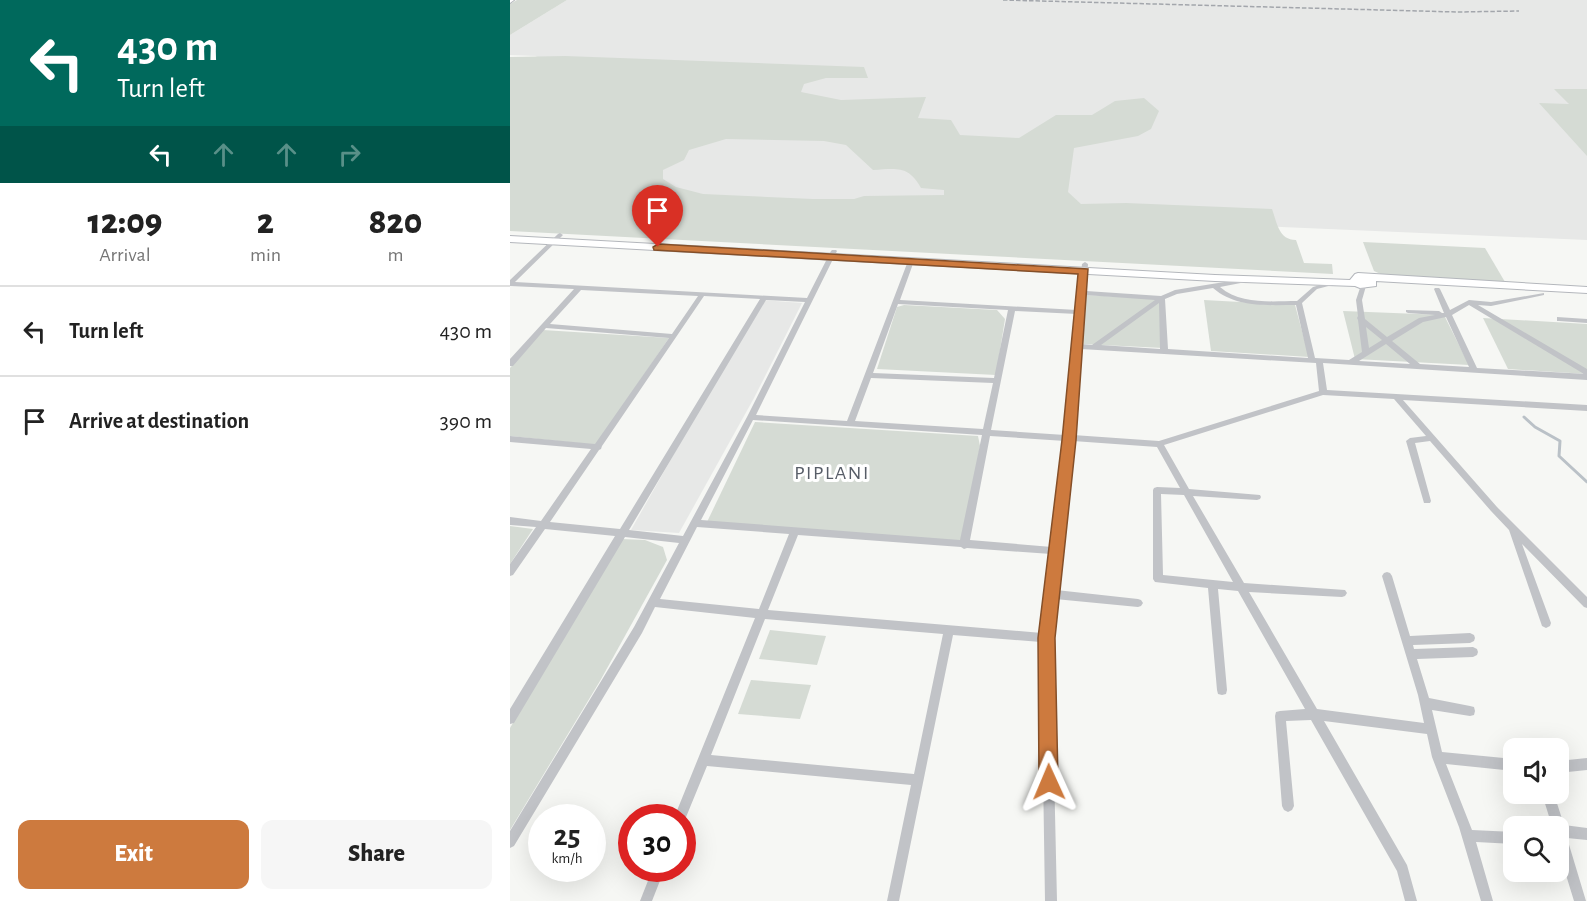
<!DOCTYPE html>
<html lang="en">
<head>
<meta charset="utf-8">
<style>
	body { margin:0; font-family:"Alegreya Sans",sans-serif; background:#f6f6f6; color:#222; height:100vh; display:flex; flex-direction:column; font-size:22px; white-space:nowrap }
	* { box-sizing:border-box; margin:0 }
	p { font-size:20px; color:#767676 }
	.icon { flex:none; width:33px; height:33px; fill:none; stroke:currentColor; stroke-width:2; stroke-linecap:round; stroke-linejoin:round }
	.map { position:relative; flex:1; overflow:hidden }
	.drawer { display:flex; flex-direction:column; background:#fff; width:510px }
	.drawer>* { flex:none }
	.guide { background:#00695c; color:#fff; overflow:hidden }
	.fabs { position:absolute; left:993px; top:738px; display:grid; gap:12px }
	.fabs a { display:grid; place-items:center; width:66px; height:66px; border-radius:12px; background:#fff; box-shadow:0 6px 24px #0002; font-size:30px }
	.speed { position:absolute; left:18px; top:804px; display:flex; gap:12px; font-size:30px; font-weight:700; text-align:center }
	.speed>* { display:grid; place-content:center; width:78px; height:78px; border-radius:50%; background:#fff; box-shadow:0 6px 24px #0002; line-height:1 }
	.speed small { font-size:15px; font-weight:400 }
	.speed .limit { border:9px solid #d22; background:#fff; color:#111 }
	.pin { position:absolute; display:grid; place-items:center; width:51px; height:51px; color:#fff; margin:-62px -26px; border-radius:50% 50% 50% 0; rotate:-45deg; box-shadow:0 0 6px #0007 }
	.pin .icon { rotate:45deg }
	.me { position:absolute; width:66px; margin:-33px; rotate:359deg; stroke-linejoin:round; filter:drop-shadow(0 0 4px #0008) }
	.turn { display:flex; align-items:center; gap:21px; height:126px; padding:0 18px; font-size:27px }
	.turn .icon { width:78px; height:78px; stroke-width:2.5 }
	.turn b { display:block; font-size:42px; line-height:51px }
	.lanes { display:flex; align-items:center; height:57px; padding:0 18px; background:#0003; justify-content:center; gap:30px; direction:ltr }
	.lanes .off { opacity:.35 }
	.eta { display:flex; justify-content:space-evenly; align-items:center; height:102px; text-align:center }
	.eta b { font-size:36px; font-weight:800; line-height:42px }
	.primary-button { display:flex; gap:12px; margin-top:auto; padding:12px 18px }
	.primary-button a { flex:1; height:69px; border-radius:12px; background:#cd7a3e; color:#fff; font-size:24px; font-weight:800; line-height:69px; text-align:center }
	.primary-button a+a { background:#f6f6f6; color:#222 }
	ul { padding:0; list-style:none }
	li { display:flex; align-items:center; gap:18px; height:90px; padding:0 18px; border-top:2px solid #e0e0e0 }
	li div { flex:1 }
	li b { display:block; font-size:22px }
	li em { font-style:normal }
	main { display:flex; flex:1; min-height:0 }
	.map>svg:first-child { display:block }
	.built { fill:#e7e8e7 }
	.green { fill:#d5dbd4; fill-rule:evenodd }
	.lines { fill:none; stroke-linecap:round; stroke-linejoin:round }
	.stream { stroke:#bac1c7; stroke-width:3 }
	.secondary-casing { stroke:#b4b7bc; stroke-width:2 }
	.street { fill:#c1c3c7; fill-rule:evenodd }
	.secondary { fill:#fff; fill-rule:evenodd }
	.rail { stroke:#a3a6ac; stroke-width:1.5; stroke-dasharray:4.5 2; stroke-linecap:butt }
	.route { fill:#cd7a3e; stroke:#854f28; stroke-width:1.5 }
	.labels { text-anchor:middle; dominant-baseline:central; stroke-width:6; stroke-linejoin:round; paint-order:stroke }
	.neighbourhood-label { font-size:20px; letter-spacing:1.5px; fill:#575d67; stroke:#fff }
</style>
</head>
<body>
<main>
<section class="drawer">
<div class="guide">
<div class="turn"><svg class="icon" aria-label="left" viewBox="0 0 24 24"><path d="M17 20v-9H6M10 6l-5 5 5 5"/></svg><div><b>430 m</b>Turn left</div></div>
<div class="lanes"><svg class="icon" aria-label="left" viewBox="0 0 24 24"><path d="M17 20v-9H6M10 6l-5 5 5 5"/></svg><svg class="icon off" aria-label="ahead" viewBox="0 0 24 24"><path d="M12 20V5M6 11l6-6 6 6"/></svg><svg class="icon off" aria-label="ahead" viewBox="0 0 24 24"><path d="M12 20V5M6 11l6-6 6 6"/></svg><svg class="icon off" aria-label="right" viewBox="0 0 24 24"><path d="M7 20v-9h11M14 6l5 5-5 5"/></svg></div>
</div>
<div class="eta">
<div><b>12:09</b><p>Arrival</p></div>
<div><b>2</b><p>min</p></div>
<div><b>820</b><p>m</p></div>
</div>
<ul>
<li><svg class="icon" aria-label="left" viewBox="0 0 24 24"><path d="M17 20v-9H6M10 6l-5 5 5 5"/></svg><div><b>Turn left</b></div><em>430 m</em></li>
<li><svg class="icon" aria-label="arrive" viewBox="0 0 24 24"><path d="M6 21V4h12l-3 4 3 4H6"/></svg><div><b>Arrive at destination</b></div><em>390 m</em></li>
</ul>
<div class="primary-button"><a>Exit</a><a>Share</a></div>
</section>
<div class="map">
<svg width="1077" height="901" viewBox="0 0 1077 901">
	<rect width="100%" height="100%" fill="#f6f7f4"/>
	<g class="built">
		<path d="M57,0H1077V240L0,194V75L27,56L0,55V35Z"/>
		<path d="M251,300L292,303L244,398L169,533L121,530Z"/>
	</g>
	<g class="green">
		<path d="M7,0H57L0,35V4Z"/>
		<path d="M55,56L354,67L358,78H316L294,84L291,92L331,100L416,97L408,118L441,120L450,135L509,138L546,115H582L605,101L634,98L649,111L641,129L628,136L564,148L558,192L571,204L616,203L762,209C767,223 769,240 786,240L794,263L822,264L823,274L0,231V57ZM216,139L314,141L336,145L363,170C387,169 398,165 411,188L434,190V195L354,196L344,199H303L193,194L166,187L153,179V170L174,160L179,150Z"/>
		<path d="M1044,89H1077V156L1029,103L1059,104Z"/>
		<path d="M853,242L975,248L995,282L875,276L864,271Z"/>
		<path d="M576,295L650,299L653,348L572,344Z"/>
		<path d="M694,300L785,305L799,357L701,351Z"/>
		<path d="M394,305L487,310L495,319L486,375L367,369L387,307Z"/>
		<path d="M833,311L934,315L959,365L845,359Z"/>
		<path d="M973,318L1077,324V374L998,369Z"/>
		<path d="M33,330L159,338L86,445L0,436V368Z"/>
		<path d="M245,422L468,436L470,446L453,541L197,522Z"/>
		<path d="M0,526L23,529L0,564Z"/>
		<path d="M111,539L135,540L153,547L157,560L90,681L0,830V728Z"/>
		<path d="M260,630L316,636L307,665L249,659Z"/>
		<path d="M241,680L301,685L290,719L228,714Z"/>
	</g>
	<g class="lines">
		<path class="stream" d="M1014,417L1025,427L1050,441L1049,456L1077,482"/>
		<g class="secondary-casing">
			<g id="secondary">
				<path d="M0,0H4L0,3Z"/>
				<path d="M0,236L705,275L840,280L845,274L848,273L1077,287V293L866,281V286L850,288L845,286L705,281L0,242Z"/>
			</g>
		</g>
		<g class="street">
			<path d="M50,233L53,235L52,236L5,282L297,298L321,251L322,250H326L327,251L246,415L337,421L398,261L401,259L404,261L390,300L567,310L572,264L575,262L578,264L576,291L651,296L665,290L739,278L742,280L741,281L710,287C731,305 762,301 787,301L803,287L828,280L831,282L830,283L807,289L792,303L805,358L839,360L852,352L848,320L847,318L848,316L846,300L851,285L853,284L856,286L852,300L855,319L877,337L909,318L925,315L898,313L896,312V310L929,311L932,313H934L924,289L925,288H929L930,289L940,310L959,300L981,302L1034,293V295L981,306L968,305L1077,369V380L813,363L817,390L1077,405V411L893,400L987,507L1077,597V608L1074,607L1012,544L1041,623L1040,626L1036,628L1032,626L1031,623L999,530L981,511L920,441L905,443L921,501L920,503H914L896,441L900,438L916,436L884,399L813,395L654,445L679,489L750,495L751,497L750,499L747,500L683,496L734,583L835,590L837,593L835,596L832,597L739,592L807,709L914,723L908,695L872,576L874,573L877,572L880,573L882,576L900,636L960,633L964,635L965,638L964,641L960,643L903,645L904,649L963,647L967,649L968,652L967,655L963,657L907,659L919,698L960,706L964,707L965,711L964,715L960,716L922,710L932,752L1004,759V771L936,764L962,830L1004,832V844L966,842L983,901H971L949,827L922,757L917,734L814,721L897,865L907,901H895L887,871L801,720L776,721L784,806L782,810L778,812L774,810L772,806L765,716L766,712L770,711L795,709L728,591L708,589L717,690L716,694L712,695L708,694L707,690L698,588L645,582L643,579V490L644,488L647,487L670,488L647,447L563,441L546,590L628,599L631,600L633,603L631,606L628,607L545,599L541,638L547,901H535L531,642L443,635L389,901H377L401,785L197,766L174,822L172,823V818H164L245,618L145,607L132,633L4,846L0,848V831L124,627L169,543L115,537L4,723L0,724V709L105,536L35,529L3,575L0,576V564L26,527L0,525V517L31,521L81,449L0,442V436L85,444L159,338L36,328L3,366H0V359L64,289L0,286V280L48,234ZM703,288C726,308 757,305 786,305L798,358L658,349L655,299L667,294ZM71,290L188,296L162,334L40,324ZM575,295L645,300L582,345L571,344ZM194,296L250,299L110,529L40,522L89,450L91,449L92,446ZM256,300L295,302L237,417L173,536L119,530ZM649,303L650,349L591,345ZM388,304L498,310L484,378L363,373ZM959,305L1074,374H1077L967,368L942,315ZM505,311L567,314L555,435L481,430ZM936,317L959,367L910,364L882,341L913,322ZM856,327L872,340L859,348ZM876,344L900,364L849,361ZM571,349L806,363L809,391L649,441L563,435ZM361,378L483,383L473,429L345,421ZM243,420L472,435L450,540L191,520ZM480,436L555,441L542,547L460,540ZM651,494L674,495L723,582L653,575ZM187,527L279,534L249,609L150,599ZM288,535L451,547L454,549L457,548L541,554L532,633L258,610ZM255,619L433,634L404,774L201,755Z"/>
			<path d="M1047,317L1077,319V323L1049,321H1047Z"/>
			<path d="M1077,758V770L1048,773V761Z"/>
			<path d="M1032,794H1044L1054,825L1077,828V840L1057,838L1076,901H1064L1048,849V826H1042Z"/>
			<path d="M143,868H155L142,901H130Z"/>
		</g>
		<use href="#secondary" class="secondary"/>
		<path class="rail" d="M493,0L947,12L1009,11"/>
	</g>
	<path class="route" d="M148,244L578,269L566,440L545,638L548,782L546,788L539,791L532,788L529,782L528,638L552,440L568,274L144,250L143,247Z"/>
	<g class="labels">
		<g class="neighbourhood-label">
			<text x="322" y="473">PIPLANI</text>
		</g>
	</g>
</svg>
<div class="fabs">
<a><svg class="icon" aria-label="sound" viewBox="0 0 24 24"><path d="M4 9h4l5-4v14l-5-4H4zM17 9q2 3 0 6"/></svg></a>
<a><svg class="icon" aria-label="search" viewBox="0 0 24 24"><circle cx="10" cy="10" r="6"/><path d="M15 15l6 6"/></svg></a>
</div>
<div class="speed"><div>25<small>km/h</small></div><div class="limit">30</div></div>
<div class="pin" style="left:148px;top:247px;background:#d93025"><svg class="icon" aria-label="arrive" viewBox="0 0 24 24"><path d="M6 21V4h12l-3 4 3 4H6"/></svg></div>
<svg class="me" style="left:539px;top:782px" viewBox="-20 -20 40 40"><path d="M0-17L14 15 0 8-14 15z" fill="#cd7a3e" stroke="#fff" stroke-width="4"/></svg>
</div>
</main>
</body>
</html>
